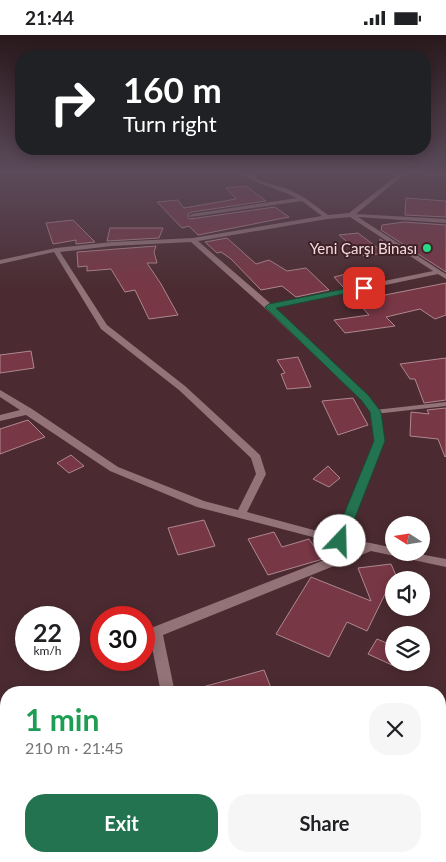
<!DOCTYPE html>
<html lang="en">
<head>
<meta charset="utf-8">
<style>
	body { margin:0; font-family:Lato,sans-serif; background:#f6f6f6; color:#202124; height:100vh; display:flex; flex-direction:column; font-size:19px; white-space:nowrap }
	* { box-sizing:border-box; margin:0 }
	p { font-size:16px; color:#757577 }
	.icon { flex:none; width:28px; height:28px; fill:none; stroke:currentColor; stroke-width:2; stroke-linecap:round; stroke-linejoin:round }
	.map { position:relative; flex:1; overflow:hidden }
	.sheet { position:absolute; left:0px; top:651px; width:446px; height:176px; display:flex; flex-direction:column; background:#fff; border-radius:20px 20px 0 0; box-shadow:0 2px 12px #0003 }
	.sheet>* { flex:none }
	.top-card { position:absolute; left:15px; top:15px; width:416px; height:105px; border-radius:20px; box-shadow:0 2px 12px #0003; background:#202124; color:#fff; overflow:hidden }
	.needle { width:32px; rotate:282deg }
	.controls { position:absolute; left:385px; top:481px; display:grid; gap:10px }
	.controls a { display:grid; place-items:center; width:45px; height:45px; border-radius:50%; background:#fff; box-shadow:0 2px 12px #0003; font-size:25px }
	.speed { position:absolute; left:15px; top:571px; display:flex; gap:10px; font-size:25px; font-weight:700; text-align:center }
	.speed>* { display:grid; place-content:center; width:65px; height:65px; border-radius:50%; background:#fff; box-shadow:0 2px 12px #0003; line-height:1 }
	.speed small { font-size:12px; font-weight:400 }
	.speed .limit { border:8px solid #d22; background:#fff; color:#111 }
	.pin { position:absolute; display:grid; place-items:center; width:42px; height:42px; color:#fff; margin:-21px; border-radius:10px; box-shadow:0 2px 8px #0006 }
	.me { position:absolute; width:55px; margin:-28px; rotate:21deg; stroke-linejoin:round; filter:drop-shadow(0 0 4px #0008) }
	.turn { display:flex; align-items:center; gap:18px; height:105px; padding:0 25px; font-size:22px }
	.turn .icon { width:65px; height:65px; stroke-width:2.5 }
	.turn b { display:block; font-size:35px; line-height:42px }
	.round { display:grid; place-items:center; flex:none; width:52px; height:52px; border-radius:20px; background:#f6f6f6 }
	.headline { display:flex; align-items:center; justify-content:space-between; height:85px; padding:0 25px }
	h1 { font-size:30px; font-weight:700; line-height:38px; color:#1e9e55 }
	.action { display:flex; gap:10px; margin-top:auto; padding:10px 25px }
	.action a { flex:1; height:58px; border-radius:20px; background:#247350; color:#fff; font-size:20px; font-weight:700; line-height:58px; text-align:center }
	.action a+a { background:#f6f6f6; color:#202124 }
	.status { display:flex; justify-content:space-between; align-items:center; height:35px; padding:0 25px; background:#fff; direction:ltr }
	.status svg { height:14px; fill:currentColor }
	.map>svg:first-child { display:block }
	.building { fill:#783745; stroke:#af888f }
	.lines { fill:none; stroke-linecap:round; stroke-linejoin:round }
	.service { fill:#937378; fill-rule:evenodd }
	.minor { fill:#937378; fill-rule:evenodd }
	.route { fill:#247350; stroke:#174b34 }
	.poi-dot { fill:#28d885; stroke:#402127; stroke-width:2 }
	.labels { text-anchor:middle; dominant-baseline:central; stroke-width:4; stroke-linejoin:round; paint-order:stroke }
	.far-poi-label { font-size:15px; fill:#f3dde0; stroke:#402127; text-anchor:end }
</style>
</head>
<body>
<div class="status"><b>21:44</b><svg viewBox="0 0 49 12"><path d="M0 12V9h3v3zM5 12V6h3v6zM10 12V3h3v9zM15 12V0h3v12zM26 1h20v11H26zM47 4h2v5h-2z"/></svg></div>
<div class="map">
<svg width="446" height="827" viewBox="0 0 446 827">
	<rect width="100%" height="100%" fill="#4b2b31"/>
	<g class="building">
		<path d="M246,151L266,166L192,177L188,179V182L190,184L275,172L289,182L198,200L189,191L182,193L157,167L178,165L184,173L236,164L226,153Z"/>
		<path d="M406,163L446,166V182L405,180Z"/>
		<path d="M73,185L95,207L76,209V205L53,209L46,188Z"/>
		<path d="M404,187L446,190V237L381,195L382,190Z"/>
		<path d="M110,193H163L159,203L107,206Z"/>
		<path d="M358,198L379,214L380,204L398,216L364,221L339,200Z"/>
		<path d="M227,203L256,229L269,225L287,236L306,233L329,255L296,262L282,251L261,255L231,224L221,217L217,218L205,207Z"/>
		<path d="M156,211L154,217L157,228H147L161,249L178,280L149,284L135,255L125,257L111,234L87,236V231L78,232L77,217Z"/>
		<path d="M354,237L367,247L343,252L334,242Z"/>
		<path d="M446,248V280L435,284L420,274L386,282L395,291L345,298L334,285L369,280L350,259L376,254L385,260Z"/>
		<path d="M31,316L34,333L0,338V320Z"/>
		<path d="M298,322L311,352L287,354L281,339L285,338L277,325Z"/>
		<path d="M446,323V365L424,368L415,344H410L400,329Z"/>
		<path d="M353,363L368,390L338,400L322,366Z"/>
		<path d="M446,373V421L445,422L438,404L410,401L411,377L429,379L427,375Z"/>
		<path d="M28,385L45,402L0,419V394Z"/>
		<path d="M71,420L84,431L69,438L57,428Z"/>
		<path d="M328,431L340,443L329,452L313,444Z"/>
		<path d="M204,485L215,511L178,520L168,493Z"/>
		<path d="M274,497L282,512L309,504L323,524L268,540L248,504Z"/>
		<path d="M391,529L398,545H394V550L389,551L367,596L347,587L329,622L276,599L311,542L371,566L358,533Z"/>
		<path d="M377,604L394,611V631L368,619Z"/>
		<path d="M264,635L273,658H200L199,653Z"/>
	</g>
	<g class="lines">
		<path class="service" d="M446,367V371L375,379L371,377L375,375Z"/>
		<g class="minor">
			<path d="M242,138H249L263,147L288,154L305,163L328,180L349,178L400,138H406L356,179L446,184V188L358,182L441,236L446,239V244L438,239L275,273L369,362L380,377L384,406L347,503L394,513V518H414L446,524V532L371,516L163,600L175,658H161L149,597L151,593L355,513L197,472L110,436L26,380L0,386V380L20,375L0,362V355L32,374L118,432L204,466L238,475L256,439L251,423L179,355L101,294L54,217L0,229V225L56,213L112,207L193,203L322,181L302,166L190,182L189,181L192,179L297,163C279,154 259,151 242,138ZM350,182L433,236L271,269L198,206L327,184ZM191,207L266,274L363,366L370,377L374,406L336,501L247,477L266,439L260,420L185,351L107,290L60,217L112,211Z"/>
			<path d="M420,138H446V142L423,140Z"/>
			<path d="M41,821H64L62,827H38Z"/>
			<path d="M128,821H146L147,827H129Z"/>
		</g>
	</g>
	<linearGradient id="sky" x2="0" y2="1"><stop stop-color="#29181b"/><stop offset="0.54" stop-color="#5b4a5a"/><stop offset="1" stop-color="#5b4a5a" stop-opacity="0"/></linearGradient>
	<rect width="446" height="254" fill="url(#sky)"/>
	<path class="route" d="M364,250L368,253L367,254L276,273L369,361L381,377L385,406L346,506L344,509H335L333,506L374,406L370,377L362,366L265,272L269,269Z"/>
	<circle class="poi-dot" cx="427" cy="213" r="5"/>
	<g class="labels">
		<g class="far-poi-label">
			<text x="417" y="213">Yeni Çarşı Binası</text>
		</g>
	</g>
</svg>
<div class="controls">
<a><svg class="needle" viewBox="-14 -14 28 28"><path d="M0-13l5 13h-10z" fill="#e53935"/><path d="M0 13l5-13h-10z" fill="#757577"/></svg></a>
<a><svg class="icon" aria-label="sound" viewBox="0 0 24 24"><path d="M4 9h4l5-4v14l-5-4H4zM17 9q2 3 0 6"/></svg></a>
<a><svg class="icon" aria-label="layers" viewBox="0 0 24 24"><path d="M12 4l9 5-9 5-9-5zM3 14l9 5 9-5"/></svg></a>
</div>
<div class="speed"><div>22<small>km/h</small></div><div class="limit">30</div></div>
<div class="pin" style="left:364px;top:253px;background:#d93025"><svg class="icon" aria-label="arrive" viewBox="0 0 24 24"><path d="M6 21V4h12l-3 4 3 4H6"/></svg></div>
<svg class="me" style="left:340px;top:506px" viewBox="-20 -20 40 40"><circle r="19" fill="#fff"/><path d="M0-13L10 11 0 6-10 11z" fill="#247350"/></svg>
<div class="top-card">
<div class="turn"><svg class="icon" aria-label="right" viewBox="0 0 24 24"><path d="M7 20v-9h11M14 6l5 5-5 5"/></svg><div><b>160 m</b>Turn right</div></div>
</div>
<section class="sheet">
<div class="headline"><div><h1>1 min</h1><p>210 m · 21:45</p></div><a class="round"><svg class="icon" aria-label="close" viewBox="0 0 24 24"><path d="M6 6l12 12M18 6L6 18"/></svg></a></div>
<div class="action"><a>Exit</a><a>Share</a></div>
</section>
</div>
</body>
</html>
